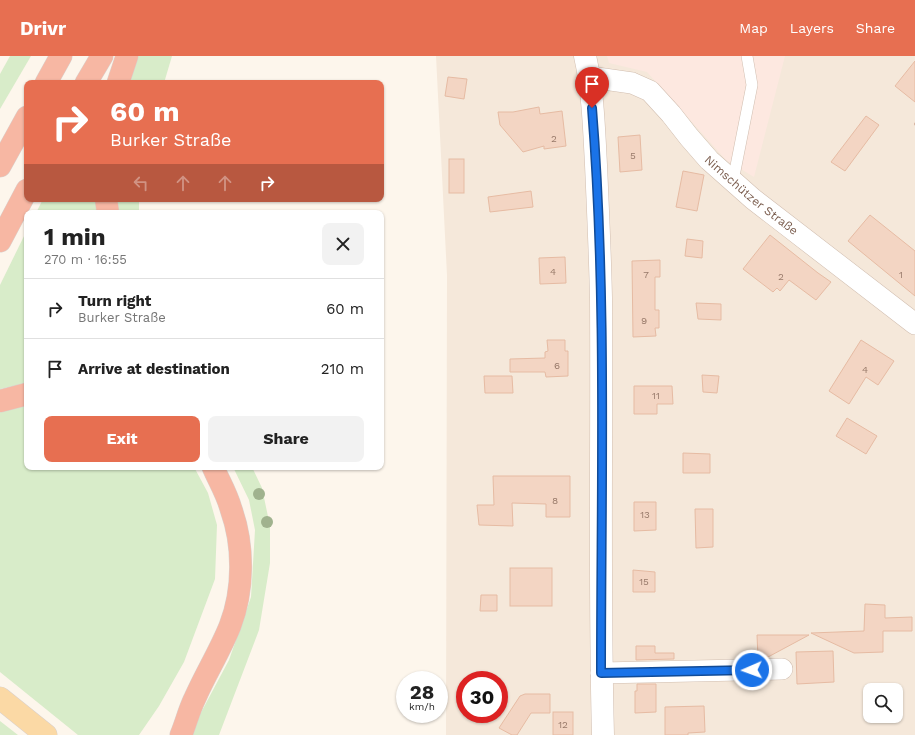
<!DOCTYPE html>
<html lang="en">
<head>
<meta charset="utf-8">
<style>
	body { margin:0; font-family:"Work Sans",sans-serif; background:#f2f2f2; color:#222; height:100vh; display:flex; flex-direction:column; font-size:15px; white-space:nowrap }
	* { box-sizing:border-box; margin:0 }
	p { font-size:13px; color:#767676 }
	.icon { flex:none; width:22px; height:22px; fill:none; stroke:currentColor; stroke-width:2; stroke-linecap:round; stroke-linejoin:round }
	.map { position:relative; flex:1; overflow:hidden }
	.panel { position:absolute; left:24px; top:154px; width:360px; height:260px; display:flex; flex-direction:column; background:#fff; border-radius:8px; box-shadow:0 1px 3px #0004 }
	.panel>* { flex:none }
	.hud { position:absolute; left:24px; top:24px; width:360px; height:122px; border-radius:8px; box-shadow:0 1px 3px #0004; background:#e76f51; color:#fff; overflow:hidden }
	.buttons { position:absolute; left:863px; top:627px; display:grid; gap:8px }
	.buttons a { display:grid; place-items:center; width:40px; height:40px; border-radius:8px; background:#fff; box-shadow:0 1px 3px #0004; font-size:20px }
	.speed { position:absolute; left:396px; top:615px; display:flex; gap:8px; font-size:20px; font-weight:700; text-align:center }
	.speed>* { display:grid; place-content:center; width:52px; height:52px; border-radius:50%; background:#fff; box-shadow:0 1px 3px #0004; line-height:1 }
	.speed small { font-size:10px; font-weight:400 }
	.speed .limit { border:6px solid #d22; background:#fff; color:#111 }
	.pin { position:absolute; display:grid; place-items:center; width:34px; height:34px; color:#fff; margin:-41px -17px; border-radius:50% 50% 50% 0; rotate:-45deg; box-shadow:0 0 4px #0007 }
	.pin .icon { rotate:45deg }
	.me { position:absolute; width:44px; margin:-22px; rotate:268deg; stroke-linejoin:round; filter:drop-shadow(0 0 3px #0008) }
	.turn { display:flex; align-items:center; gap:14px; height:84px; padding:0 20px; font-size:18px }
	.turn .icon { width:52px; height:52px; stroke-width:2.5 }
	.turn b { display:block; font-size:28px; line-height:34px }
	.lanes { display:flex; align-items:center; height:38px; padding:0 20px; background:#0003; justify-content:center; gap:20px; direction:ltr }
	.lanes .off { opacity:.35 }
	.round { display:grid; place-items:center; flex:none; width:42px; height:42px; border-radius:8px; background:#f2f2f2 }
	.overview { display:flex; align-items:center; justify-content:space-between; height:68px; padding:0 20px }
	h1 { font-size:24px; font-weight:700; line-height:30px }
	.primary-button { display:flex; gap:8px; margin-top:auto; padding:8px 20px }
	.primary-button a { flex:1; height:46px; border-radius:8px; background:#e76f51; color:#fff; font-size:16px; font-weight:700; line-height:46px; text-align:center }
	.primary-button a+a { background:#f2f2f2; color:#222 }
	ul { padding:0; list-style:none }
	li { display:flex; align-items:center; gap:12px; height:60px; padding:0 20px; border-top:1px solid #e0e0e0 }
	li div { flex:1 }
	li b { display:block; font-size:15px }
	li em { font-style:normal }
	header { display:flex; align-items:center; gap:24px; box-sizing:border-box; height:56px; padding:0 20px; background:#e76f51; color:#fff }
	header strong { font-size:19px }
	nav { display:flex; gap:22px; margin-inline-start:auto; font-size:14px }
	.map>svg:first-child { display:block }
	.residential { fill:#f5e8da; fill-rule:evenodd }
	.commercial { fill:#fde8e0 }
	.green { fill:#d8ecc9 }
	.building { fill:#f3d5c3; stroke:#e6bba3 }
	.lines { fill:none; stroke-linecap:round; stroke-linejoin:round }
	.service-casing { stroke:#d1beb0; stroke-width:12 }
	.minor-casing { stroke:#d1beb0; stroke-width:22 }
	.tertiary-casing { stroke:#d1beb0; stroke-width:23 }
	.primary-casing { stroke:#dad1cd; stroke-width:23 }
	.motorway-casing { stroke:#dad1cd; stroke-width:23 }
	.path { stroke:#d9b8a5; stroke-width:2.5; stroke-dasharray:1 3; stroke-linecap:butt }
	.service { stroke:#fff; stroke-width:11 }
	.minor { stroke:#fff; stroke-width:21 }
	.tertiary { stroke:#fff; stroke-width:22 }
	.primary { stroke:#fbd9a5; stroke-width:22 }
	.motorway { stroke:#f7b7a3; stroke-width:22 }
	.tree { fill:#a0b28e }
	.route-casing { stroke:#114b97; stroke-width:10 }
	.route { stroke:#1a73e8; stroke-width:7 }
	.labels { text-anchor:middle; dominant-baseline:central; stroke-width:3; stroke-linejoin:round; paint-order:stroke }
	.number-label { font-size:10px; fill:#987a6a }
	.street-label { font-size:12px; fill:#7a5c4d; stroke:#fffaf3 }
</style>
</head>
<body>
<header>
<strong>Drivr</strong>
<nav><a>Map</a><a>Layers</a><a>Share</a></nav>
</header>
<div class="map">
<svg width="915" height="679" viewBox="0 0 915 679">
	<rect width="100%" height="100%" fill="#fdf6ec"/>
	<path class="residential" d="M436,0H915V679H446L447,219ZM465,624H499V658H465ZM870,634H896V660H870Z"/>
	<path class="commercial" d="M607,0H785L754,121L726,104L647,16L609,7Z"/>
	<g class="green">
		<path d="M10,0H31L0,53V18Z"/>
		<path d="M135,0H172L164,27H126Z"/>
		<path d="M43,143H96L98,157H36Z"/>
		<path d="M116,143H139V157H118Z"/>
		<path d="M27,174V327L0,333V229Z"/>
		<path d="M27,344V411H194L208,437L217,469L215,523L184,606L159,650L139,679H78L0,616V351Z"/>
		<path d="M233,411H252L262,432L270,470V507L259,574L219,679H190L197,664L229,604L251,541L255,474L249,444Z"/>
		<path d="M0,665L18,679H0Z"/>
	</g>
	<g class="building">
		<path d="M915,5V46L895,30Z"/>
		<path d="M448,21L467,23L464,43L445,40Z"/>
		<path d="M539,51L540,58L562,55L566,90L544,93V90L523,96L500,69L498,56H513Z"/>
		<path d="M866,60L879,69L845,115L831,106Z"/>
		<path d="M640,79L642,114L620,116L618,81Z"/>
		<rect x="449" y="103" width="15" height="34"/>
		<path d="M683,115L704,119L697,155L676,151Z"/>
		<path d="M531,135L533,151L490,156L488,141Z"/>
		<path d="M870,159L915,195V240L848,185Z"/>
		<path d="M770,179L818,217L831,226L816,244L789,224L780,235L777,232L773,236L743,213Z"/>
		<path d="M687,183L703,185L702,202L685,200Z"/>
		<path d="M565,201L566,227L540,228L539,202Z"/>
		<path d="M660,204V221H655V254H659V272H655L656,280L633,281L632,205Z"/>
		<path d="M696,247L721,248V264L698,263Z"/>
		<path d="M547,284H565V295H568V320L546,321L545,316H510V303L545,302V296L548,295Z"/>
		<path d="M861,284L894,305L878,329L866,321L849,348L829,335Z"/>
		<path d="M702,319L719,320L717,337L703,336Z"/>
		<path d="M484,320H512L513,337H485Z"/>
		<path d="M634,330H672L673,348H657V358H634Z"/>
		<path d="M847,362L877,380L866,398L836,380Z"/>
		<path d="M683,397L710,398V417H683Z"/>
		<path d="M493,420H570V461H546V448L512,447L513,470L479,469L477,449H494Z"/>
		<path d="M634,446H656V474L634,475Z"/>
		<path d="M695,453H713V491L696,492Z"/>
		<rect x="510" y="512" width="42" height="38"/>
		<path d="M633,514L655,516V536H633Z"/>
		<path d="M481,539H497V555H480Z"/>
		<path d="M865,548L885,549V562L912,561V575H883V596L854,597L811,577L864,575Z"/>
		<path d="M757,579H809L768,601L758,602Z"/>
		<path d="M636,590H655V597H674V603L636,604Z"/>
		<path d="M833,595L834,626L797,628L796,596Z"/>
		<path d="M637,628H656V656L635,657V635H637Z"/>
		<path d="M525,638H550V657H531L517,679H512L499,672L520,640Z"/>
		<path d="M704,650L705,676L688,677V679H665V651Z"/>
		<rect x="553" y="656" width="20" height="23"/>
	</g>
	<g class="lines">
		<g class="service-casing">
			<path id="service" d="M733,125L752,29L747,0"/>
		</g>
		<g class="minor-casing">
			<g id="minor">
				<path id="s1" d="M590,21L632,27L650,35L671,58L689,81L709,104L753,143L915,268"/>
				<path d="M601,617L782,613"/>
			</g>
		</g>
		<g class="tertiary-casing">
			<path id="tertiary" d="M585,0C593,35 594,72 596,109C598,153 600,197 601,242C602,387 599,533 603,679"/>
		</g>
		<g class="primary-casing">
			<path id="primary" d="M0,642L46,679"/>
		</g>
		<g class="motorway-casing">
			<g id="motorway">
				<path d="M46,27L61,0"/>
				<path d="M86,27L102,0"/>
				<path d="M118,27L127,0"/>
				<path d="M0,110L27,61"/>
				<path d="M106,143L108,157"/>
				<path d="M0,185L27,134"/>
				<path d="M0,345L27,338"/>
				<path d="M181,679C186,667 189,654 195,642C206,617 220,595 230,570C244,534 244,489 231,453C227,438 219,425 213,411"/>
			</g>
		</g>
		<path class="path" d="M914,68H915"/>
		<use href="#service" class="service"/>
		<use href="#minor" class="minor"/>
		<use href="#tertiary" class="tertiary"/>
		<use href="#primary" class="primary"/>
		<use href="#motorway" class="motorway"/>
	</g>
	<g class="tree">
		<circle cx="259" cy="438" r="6"/>
		<circle cx="267" cy="466" r="6"/>
	</g>
	<g class="lines">
		<g class="route-casing">
			<path id="route" d="M592,52C607,240 601,429 601,617L752,614"/>
		</g>
		<use href="#route" class="route"/>
	</g>
	<g class="labels">
		<g class="number-label">
			<text x="554" y="82">2</text>
			<text x="633" y="99">5</text>
			<text x="553" y="215">4</text>
			<text x="646" y="218">7</text>
			<text x="901" y="218">1</text>
			<text x="781" y="220">2</text>
			<text x="644" y="264">9</text>
			<text x="557" y="309">6</text>
			<text x="865" y="313">4</text>
			<text x="656" y="339">11</text>
			<text x="555" y="444">8</text>
			<text x="645" y="458">13</text>
			<text x="644" y="525">15</text>
			<text x="563" y="668">12</text>
		</g>
		<g class="street-label">
			<text stroke="none"><textPath href="#s1" startOffset="208">Nimschützer Straße</textPath></text>
		</g>
	</g>
</svg>
<div class="buttons">
<a><svg class="icon" aria-label="search" viewBox="0 0 24 24"><circle cx="10" cy="10" r="6"/><path d="M15 15l6 6"/></svg></a>
</div>
<div class="speed"><div>28<small>km/h</small></div><div class="limit">30</div></div>
<div class="pin" style="left:592px;top:52px;background:#d93025"><svg class="icon" aria-label="arrive" viewBox="0 0 24 24"><path d="M6 21V4h12l-3 4 3 4H6"/></svg></div>
<svg class="me" style="left:752px;top:614px" viewBox="-20 -20 40 40"><circle r="17" fill="#1a73e8" stroke="#fff" stroke-width="3"/><path d="M0-11L8 9 0 5-8 9z" fill="#fff"/></svg>
<div class="hud">
<div class="turn"><svg class="icon" aria-label="right" viewBox="0 0 24 24"><path d="M7 20v-9h11M14 6l5 5-5 5"/></svg><div><b>60 m</b>Burker Straße</div></div>
<div class="lanes"><svg class="icon off" aria-label="left" viewBox="0 0 24 24"><path d="M17 20v-9H6M10 6l-5 5 5 5"/></svg><svg class="icon off" aria-label="ahead" viewBox="0 0 24 24"><path d="M12 20V5M6 11l6-6 6 6"/></svg><svg class="icon off" aria-label="ahead" viewBox="0 0 24 24"><path d="M12 20V5M6 11l6-6 6 6"/></svg><svg class="icon" aria-label="right" viewBox="0 0 24 24"><path d="M7 20v-9h11M14 6l5 5-5 5"/></svg></div>
</div>
<section class="panel">
<div class="overview"><div><h1>1 min</h1><p>270 m · 16:55</p></div><a class="round"><svg class="icon" aria-label="close" viewBox="0 0 24 24"><path d="M6 6l12 12M18 6L6 18"/></svg></a></div>
<ul>
<li><svg class="icon" aria-label="right" viewBox="0 0 24 24"><path d="M7 20v-9h11M14 6l5 5-5 5"/></svg><div><b>Turn right</b><p>Burker Straße</p></div><em>60 m</em></li>
<li><svg class="icon" aria-label="arrive" viewBox="0 0 24 24"><path d="M6 21V4h12l-3 4 3 4H6"/></svg><div><b>Arrive at destination</b></div><em>210 m</em></li>
</ul>
<div class="primary-button"><a>Exit</a><a>Share</a></div>
</section>
</div>
</body>
</html>
